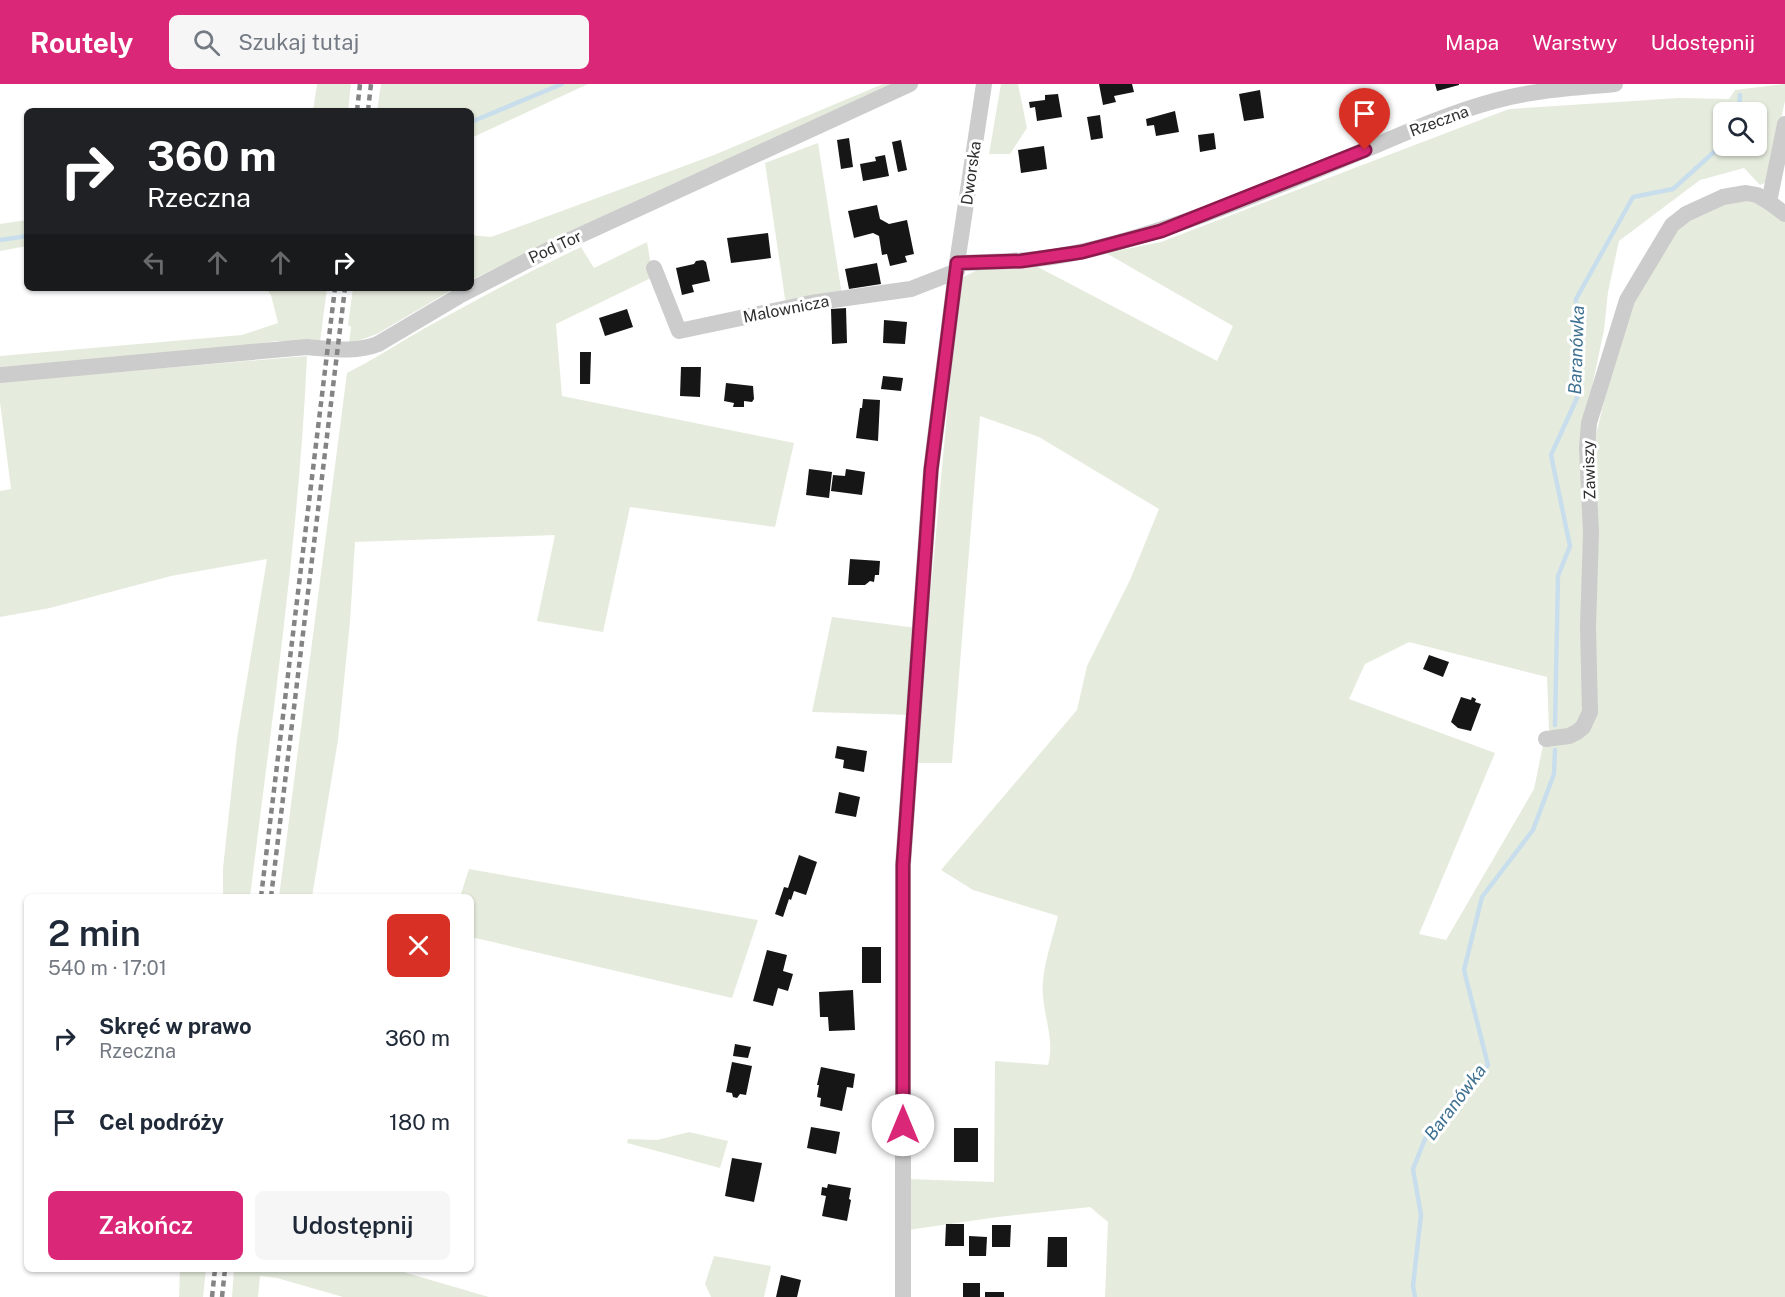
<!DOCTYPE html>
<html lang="pl">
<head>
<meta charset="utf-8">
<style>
	body { margin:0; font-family:"Public Sans",sans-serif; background:#f6f6f7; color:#1f2937; height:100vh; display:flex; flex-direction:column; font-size:22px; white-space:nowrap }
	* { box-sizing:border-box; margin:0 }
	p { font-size:20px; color:#747a83 }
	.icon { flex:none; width:33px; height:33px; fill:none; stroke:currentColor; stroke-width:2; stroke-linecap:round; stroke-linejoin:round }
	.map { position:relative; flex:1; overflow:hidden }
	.panel { position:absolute; left:24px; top:810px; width:450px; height:378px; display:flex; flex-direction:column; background:#fff; border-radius:9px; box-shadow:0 2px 4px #0004 }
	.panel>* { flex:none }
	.top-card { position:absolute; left:24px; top:24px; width:450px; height:183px; border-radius:9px; box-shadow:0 2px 4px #0004; background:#202124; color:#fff; overflow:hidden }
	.tools { position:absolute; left:1713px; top:18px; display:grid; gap:12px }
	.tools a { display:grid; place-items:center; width:54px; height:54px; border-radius:9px; background:#fff; box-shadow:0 2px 4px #0004; font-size:30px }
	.pin { position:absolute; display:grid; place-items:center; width:51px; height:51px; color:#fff; margin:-62px -26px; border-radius:50% 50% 50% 0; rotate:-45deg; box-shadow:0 0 6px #0007 }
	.pin .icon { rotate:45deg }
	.me { position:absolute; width:66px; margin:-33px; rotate:0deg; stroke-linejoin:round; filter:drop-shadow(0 0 4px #0008) }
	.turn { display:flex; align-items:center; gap:21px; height:126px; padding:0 24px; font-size:27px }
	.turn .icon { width:78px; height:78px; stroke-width:2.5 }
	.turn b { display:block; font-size:42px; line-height:51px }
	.lanes { display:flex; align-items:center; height:57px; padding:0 24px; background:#0003; justify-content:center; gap:30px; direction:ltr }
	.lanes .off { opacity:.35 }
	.round { display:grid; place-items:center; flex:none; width:63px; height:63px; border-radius:9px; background:#f6f6f7 }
	.head { display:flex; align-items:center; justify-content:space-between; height:102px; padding:0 24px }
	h1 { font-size:36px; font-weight:600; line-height:45px }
	.primary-button { display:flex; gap:12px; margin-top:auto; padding:12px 24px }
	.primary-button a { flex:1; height:69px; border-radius:9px; background:#db2777; color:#fff; font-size:24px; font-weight:600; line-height:69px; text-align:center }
	.primary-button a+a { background:#f6f6f7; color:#1f2937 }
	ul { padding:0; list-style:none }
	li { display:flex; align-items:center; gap:18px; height:84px; padding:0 24px }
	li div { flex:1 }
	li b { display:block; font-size:22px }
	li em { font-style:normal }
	header { display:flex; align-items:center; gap:36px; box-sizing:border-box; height:84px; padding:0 30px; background:#db2777; color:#fff }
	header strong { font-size:28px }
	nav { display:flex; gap:33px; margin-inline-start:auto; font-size:21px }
	.search { width:420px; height:54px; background:#f6f6f7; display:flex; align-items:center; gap:15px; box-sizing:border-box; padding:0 21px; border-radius:9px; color:#747a83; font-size:22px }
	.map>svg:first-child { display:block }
	.green { fill:#e5ecdd; fill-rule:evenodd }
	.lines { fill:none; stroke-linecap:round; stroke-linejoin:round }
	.stream { stroke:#c9deec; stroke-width:4.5 }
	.building { fill:#161616 }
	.street { stroke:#ccc; stroke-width:16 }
	.rail { stroke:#848484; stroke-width:4.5; stroke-dasharray:6 4.5; stroke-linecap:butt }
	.route-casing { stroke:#8e194d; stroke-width:15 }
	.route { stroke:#db2777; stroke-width:10 }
	.labels { text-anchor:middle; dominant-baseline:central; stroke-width:6; stroke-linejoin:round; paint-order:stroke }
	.street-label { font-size:16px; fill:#2f2f2f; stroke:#fff }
	.water-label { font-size:18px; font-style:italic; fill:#3d7091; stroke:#fff }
</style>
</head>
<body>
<header>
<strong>Routely</strong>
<div class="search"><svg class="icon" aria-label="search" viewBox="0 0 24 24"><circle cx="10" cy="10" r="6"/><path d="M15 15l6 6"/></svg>Szukaj tutaj</div>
<nav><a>Mapa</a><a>Warstwy</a><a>Udostępnij</a></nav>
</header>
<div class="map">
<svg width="1785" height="1213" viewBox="0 0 1785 1213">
	<rect width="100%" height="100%" fill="#fff"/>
	<g class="green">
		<path d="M317,0H351L348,27H313Z"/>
		<path d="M381,0H588L471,54V27H377Z"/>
		<path d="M883,0H895L635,117L471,196V151L491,153L714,71Z"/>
		<path d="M1001,0H1018L1027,44L1010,70H989Z"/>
		<path d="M1785,0V17L1767,98L1760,101L1744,84L1700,96L1619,157L1608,208L1604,246L1584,341L1586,455L1584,619L1581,634L1571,646H1549L1547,593L1409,558L1365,580L1349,615L1495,669L1419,850L1446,856L1534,705L1543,661L1585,648L1593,364L1619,253L1630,219L1675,144L1689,132L1741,115L1754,117L1785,134V1213H1105L1108,1138L1090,1123L998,1133L908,1146V1095L994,1098L995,977L1048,981C1056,954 1040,925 1043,897C1045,875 1053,853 1058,832L973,806L941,786L1077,626L1087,582L1130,496L1159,425L1039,353L980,332L952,679H915L958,209L963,193L981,184L1036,182L1217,277L1233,242L1106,169L1161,158L1509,25L1679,14L1729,15L1735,6ZM1724,28H1756V62H1724Z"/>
		<path d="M818,59L842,211L786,221L765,79Z"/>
		<path d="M27,136V162L0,167V140Z"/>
		<path d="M647,158L653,193L556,240L562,312L794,359L775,443L630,423L603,548L537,537L555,451L355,458L350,538L338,656L312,813H279L347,289C375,275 400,258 427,243C477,215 528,188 581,163L594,184Z"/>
		<path d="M266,204H327L320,258L276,257L241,263L0,283V272L242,251L278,239L271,211Z"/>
		<path d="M353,204H455L377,250L349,260L351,243L348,241Z"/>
		<path d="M307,272C299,453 272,633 250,813H223V784L237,655L267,475L171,492L50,524L0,533V407L11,405L0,318V298Z"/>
		<path d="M832,533L917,544L914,631L812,628Z"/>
		<path d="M469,785L758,836L732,914L471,853V813H460Z"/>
		<path d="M689,1048L728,1057L720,1084L627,1059L628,1055L657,1056Z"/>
		<path d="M714,1172L771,1182L764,1213H711L705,1200Z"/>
		<path d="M180,1185H206L203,1213H179Z"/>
		<path d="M234,1185H393L489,1213H343L277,1194L260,1192L258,1213H232Z"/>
	</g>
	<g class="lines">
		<g class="stream">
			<path d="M1739,28L1740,11"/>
			<path d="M471,38L562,0"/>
			<path d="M0,156L27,152"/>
			<path d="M1555,641L1558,492L1570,462L1551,371L1577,314L1576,215L1633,113L1673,105L1724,59"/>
			<path d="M1415,1213L1413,1202L1421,1131L1413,1085L1425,1055L1488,981L1464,886L1482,813L1533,746L1554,690L1555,666"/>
		</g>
	</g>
	<g class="building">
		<path d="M1099,0H1132L1134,8L1114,12L1116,18L1103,21Z"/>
		<path d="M1435,0H1459V1L1437,7Z"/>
		<path d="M1260,6L1264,34L1244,37L1239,10Z"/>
		<path d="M1058,10L1062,33L1037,37L1035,23L1030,24L1029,18L1045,16V11Z"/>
		<path d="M1175,27L1179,48L1156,52L1154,41L1147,42L1146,35Z"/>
		<path d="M1100,31L1103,54L1091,56L1087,33Z"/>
		<path d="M1214,49L1216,65L1200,68L1198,51Z"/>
		<path d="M849,54L853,83L841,85L837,56Z"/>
		<path d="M901,56L907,86L898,88L892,58Z"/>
		<path d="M1044,62L1047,85L1021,89L1018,66Z"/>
		<path d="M885,71L889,92L863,97L860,80L876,77L875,73Z"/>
		<path d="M877,121L880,135L889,140L907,136L914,170L905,172L907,178L890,182L887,170L882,171L879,152L873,149L854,154L848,127Z"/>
		<path d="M768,149L771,174L731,179L727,154Z"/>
		<path d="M703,176L706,178L710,197L692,201L694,208L682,211L676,184L694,180L696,177Z"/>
		<path d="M877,179L881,200L849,205L845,185Z"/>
		<path d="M846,224L847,259L832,260L831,225Z"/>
		<path d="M627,225L633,243L605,252L599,234Z"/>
		<path d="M884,236L907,238L905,260L883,259Z"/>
		<path d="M580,268H591L590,300H580Z"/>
		<path d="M681,283H701L700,313L680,312Z"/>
		<path d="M883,292L903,294L901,307L881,305Z"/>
		<path d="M726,299L753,302L754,315L752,318L744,317V323H733L734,319L724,317Z"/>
		<path d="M863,315L880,316L878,357L856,354L860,324H862Z"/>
		<path d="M809,385L832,388L829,414L806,411Z"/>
		<path d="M846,385L865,388L862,411L831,407L833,391L845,392Z"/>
		<path d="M850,475L880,477L879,491H875L874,498L870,497L865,501H848Z"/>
		<path d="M1429,571L1449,578L1443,593L1423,585Z"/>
		<path d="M1461,613L1471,616L1472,613L1476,615L1475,618L1481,620L1471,647L1458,644L1451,638Z"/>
		<path d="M837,662L867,667L864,688L843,684L844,676L835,674Z"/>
		<path d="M839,708L860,713L856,733L835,729Z"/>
		<path d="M799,771L817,778L806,811L794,807L791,816L789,815L783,833L775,830L784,803L788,804Z"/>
		<rect x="862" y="863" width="19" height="36"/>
		<path d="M767,866L787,871L783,887L793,890L788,907L778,904L773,922L753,917Z"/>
		<path d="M853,906L855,946L829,947L828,933H820L819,908Z"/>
		<path d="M735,960L751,963L748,974L733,972Z"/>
		<path d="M732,978L752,982L746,1011L740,1010L737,1014L733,1013L732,1009L726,1008Z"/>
		<path d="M821,983L855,990L853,1004L847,1003L842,1027L820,1022L821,1014L817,1013L819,1001H817Z"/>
		<path d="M811,1043L840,1048L836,1070L807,1064Z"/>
		<rect x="954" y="1044" width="24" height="34"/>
		<path d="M732,1074L762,1079L754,1118L725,1112Z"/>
		<path d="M828,1100L851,1104L849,1115L851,1116L847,1137L822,1132L826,1112L821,1111L822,1103L827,1104Z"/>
		<path d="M946,1140H964V1162H945Z"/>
		<path d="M992,1141H1011L1010,1163H992Z"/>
		<path d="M969,1152L987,1153L986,1172H969Z"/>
		<path d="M1048,1153H1067V1183H1047Z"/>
		<path d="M781,1191L801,1196L797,1213H776Z"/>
		<rect x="963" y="1199" width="17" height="14"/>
		<rect x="985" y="1208" width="19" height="5"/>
	</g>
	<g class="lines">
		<g class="street">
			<path d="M1785,40L1769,118L1785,130"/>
			<path d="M957,179C1000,178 1042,177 1084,167C1167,148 1246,115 1324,83C1380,61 1435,33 1494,17C1533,6 1575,4 1615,0"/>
			<path d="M654,184L679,247L811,219L911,205L957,187"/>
			<path d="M0,291L307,263C332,265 355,269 378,260L459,212L550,165L910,0"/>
			<path d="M1546,655L1569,652L1577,648L1583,643L1590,628L1588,543L1591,449L1587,364L1589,339L1627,216L1672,141L1686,130L1723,113L1746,109L1757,111L1769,118"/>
			<path d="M903,1213V781L931,386L957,179L984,0"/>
		</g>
		<g class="rail">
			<path d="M357,27L360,0"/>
			<path d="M368,27L371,0"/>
			<path d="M261,813L335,204"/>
			<path d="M271,813L345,204"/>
			<path d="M212,1213L215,1185"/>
			<path d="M222,1213L225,1185"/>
		</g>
	</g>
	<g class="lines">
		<g class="route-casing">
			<path id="route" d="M903,1041V781L931,386L957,179L1021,177L1082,168L1161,147L1365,66"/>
		</g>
		<use href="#route" class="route"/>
	</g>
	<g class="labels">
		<g class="street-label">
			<text transform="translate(1439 37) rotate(-20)">Rzeczna</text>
			<text transform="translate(971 89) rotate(-82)">Dworska</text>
			<text transform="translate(555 163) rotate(-25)">Pod Tor</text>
			<text transform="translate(786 225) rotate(-11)">Malownicza</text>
			<text transform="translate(1589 386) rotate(-92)">Zawiszy</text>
		</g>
		<g class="water-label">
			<text transform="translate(1576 266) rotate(-88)">Baranówka</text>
			<text transform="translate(1455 1018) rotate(-53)">Baranówka</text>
		</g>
	</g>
</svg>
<div class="tools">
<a><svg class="icon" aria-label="search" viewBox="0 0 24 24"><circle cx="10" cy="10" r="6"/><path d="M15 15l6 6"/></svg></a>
</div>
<div class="pin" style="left:1365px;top:66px;background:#d93025"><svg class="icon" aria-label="arrive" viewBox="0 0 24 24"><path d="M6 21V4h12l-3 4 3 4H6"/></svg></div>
<svg class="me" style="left:903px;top:1041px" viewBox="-20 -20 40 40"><circle r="19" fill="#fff"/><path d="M0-13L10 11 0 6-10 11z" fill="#db2777"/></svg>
<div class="top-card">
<div class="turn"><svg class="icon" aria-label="right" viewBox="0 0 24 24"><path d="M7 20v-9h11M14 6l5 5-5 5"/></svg><div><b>360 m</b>Rzeczna</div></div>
<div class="lanes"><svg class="icon off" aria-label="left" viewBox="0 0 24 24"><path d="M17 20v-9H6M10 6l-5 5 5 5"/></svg><svg class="icon off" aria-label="ahead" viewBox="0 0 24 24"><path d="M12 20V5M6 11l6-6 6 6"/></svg><svg class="icon off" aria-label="ahead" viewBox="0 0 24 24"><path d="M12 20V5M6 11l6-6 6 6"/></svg><svg class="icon" aria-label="right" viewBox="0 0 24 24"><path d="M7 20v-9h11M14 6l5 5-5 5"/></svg></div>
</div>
<section class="panel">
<div class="head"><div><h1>2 min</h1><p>540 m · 17:01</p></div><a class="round" style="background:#d93025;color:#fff"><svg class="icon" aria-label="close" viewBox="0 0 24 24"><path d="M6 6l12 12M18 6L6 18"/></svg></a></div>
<ul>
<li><svg class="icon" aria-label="right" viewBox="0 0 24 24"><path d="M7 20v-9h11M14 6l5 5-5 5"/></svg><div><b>Skręć w prawo</b><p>Rzeczna</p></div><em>360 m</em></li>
<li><svg class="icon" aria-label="arrive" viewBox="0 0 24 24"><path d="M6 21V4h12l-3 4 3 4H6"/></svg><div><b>Cel podróży</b></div><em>180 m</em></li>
</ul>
<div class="primary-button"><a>Zakończ</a><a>Udostępnij</a></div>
</section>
</div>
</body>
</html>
